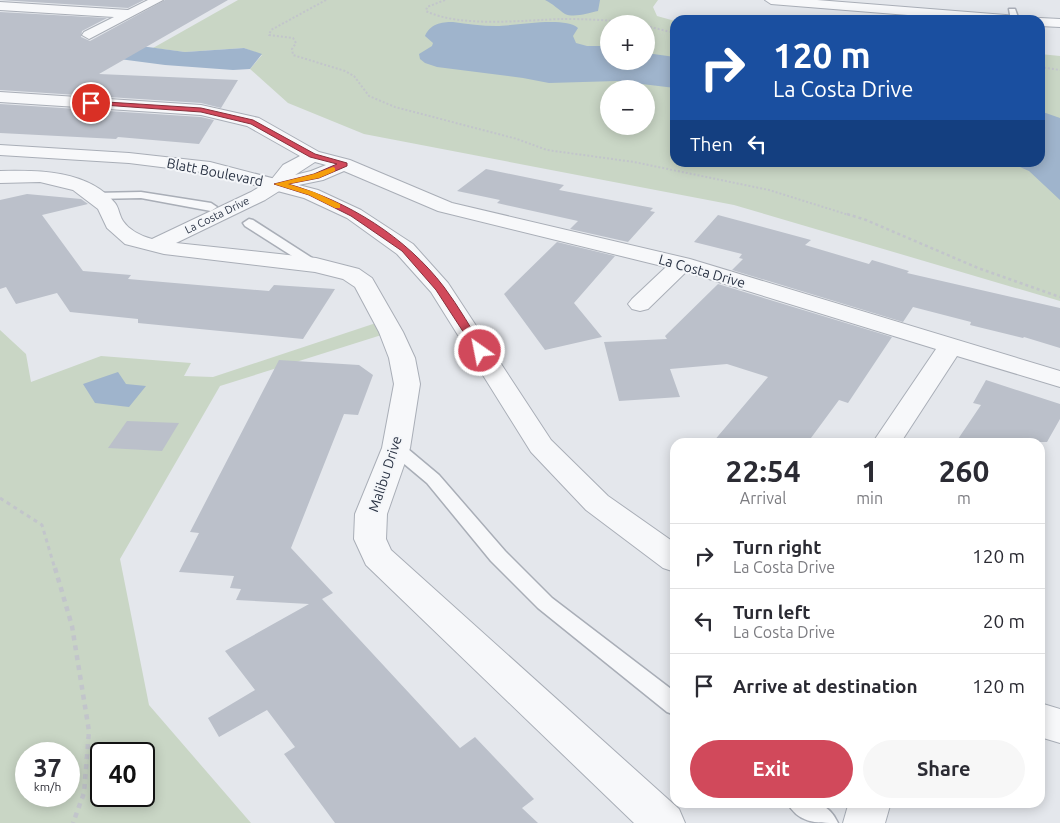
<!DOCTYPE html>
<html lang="en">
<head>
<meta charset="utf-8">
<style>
	body { margin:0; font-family:Ubuntu,sans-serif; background:#f7f7f7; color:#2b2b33; height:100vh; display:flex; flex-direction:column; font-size:19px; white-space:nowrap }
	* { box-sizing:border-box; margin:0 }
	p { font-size:16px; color:#7c7c81 }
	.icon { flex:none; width:28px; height:28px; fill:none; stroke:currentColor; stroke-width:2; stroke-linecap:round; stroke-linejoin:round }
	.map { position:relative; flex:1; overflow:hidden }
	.drawer { position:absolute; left:670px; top:438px; width:375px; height:370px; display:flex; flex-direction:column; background:#fff; border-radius:15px; box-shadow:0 2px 12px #0003 }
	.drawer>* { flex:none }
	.hud { position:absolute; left:670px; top:15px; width:375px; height:152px; border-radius:15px; box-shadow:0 2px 12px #0003; background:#1a4fa0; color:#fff; overflow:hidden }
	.controls { position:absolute; left:600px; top:15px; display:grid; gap:10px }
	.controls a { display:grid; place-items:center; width:55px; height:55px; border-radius:50%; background:#fff; box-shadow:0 2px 12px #0003; font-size:25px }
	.speed { position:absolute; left:15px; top:742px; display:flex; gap:10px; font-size:25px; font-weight:700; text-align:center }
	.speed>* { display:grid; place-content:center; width:65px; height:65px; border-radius:50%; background:#fff; box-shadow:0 2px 12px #0003; line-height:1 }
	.speed small { font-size:12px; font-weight:400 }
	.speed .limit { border:2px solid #111; border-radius:8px; background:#fff; color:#111 }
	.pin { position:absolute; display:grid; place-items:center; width:42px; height:42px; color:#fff; margin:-21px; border:2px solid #fff; border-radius:50%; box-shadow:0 1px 5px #0007 }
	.me { position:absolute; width:55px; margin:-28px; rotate:327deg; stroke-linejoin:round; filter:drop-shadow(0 0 4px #0008) }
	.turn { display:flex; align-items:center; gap:18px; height:105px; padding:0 20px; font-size:22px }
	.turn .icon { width:65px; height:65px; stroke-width:2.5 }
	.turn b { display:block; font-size:35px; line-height:42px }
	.then { display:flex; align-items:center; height:48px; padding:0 20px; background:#0003; gap:10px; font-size:19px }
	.eta { display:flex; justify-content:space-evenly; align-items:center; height:85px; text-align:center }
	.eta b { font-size:30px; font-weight:600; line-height:35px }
	.action { display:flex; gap:10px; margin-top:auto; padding:10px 20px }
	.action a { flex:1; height:58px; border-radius:30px; background:#d1495b; color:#fff; font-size:20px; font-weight:600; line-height:58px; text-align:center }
	.action a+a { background:#f7f7f7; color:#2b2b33 }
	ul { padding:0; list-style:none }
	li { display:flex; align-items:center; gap:15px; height:65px; padding:0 20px; border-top:1px solid #e1e1e2 }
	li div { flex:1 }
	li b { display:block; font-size:19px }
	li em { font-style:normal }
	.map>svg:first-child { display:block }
	.green { fill:#c9d6c5; fill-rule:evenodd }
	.water { fill:#9fb4cc }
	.building { fill:#bbc0ca }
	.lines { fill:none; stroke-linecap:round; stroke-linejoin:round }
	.service-casing { stroke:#a9aeb7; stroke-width:3 }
	.minor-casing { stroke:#a9aeb7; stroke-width:2 }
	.tertiary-casing { stroke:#a9aeb7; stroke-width:2 }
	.path-far3 { stroke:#c2c5cb; stroke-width:2; stroke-dasharray:2 2; stroke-linecap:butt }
	.path-far2 { stroke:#c2c5cb; stroke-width:2.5; stroke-dasharray:3 3; stroke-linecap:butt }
	.path-far1 { stroke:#c2c5cb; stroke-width:3; stroke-dasharray:4 4; stroke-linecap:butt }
	.path { stroke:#c2c5cb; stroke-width:4.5; stroke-dasharray:5 5; stroke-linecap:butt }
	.service { fill:#f7f8fa; fill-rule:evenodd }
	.minor { fill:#f7f8fa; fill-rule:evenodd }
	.tertiary { fill:#f7f8fa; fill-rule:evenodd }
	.route { fill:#d1495b; stroke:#882f3b }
	.slow { fill:#f59e0b }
	.labels { text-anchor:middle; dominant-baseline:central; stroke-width:4; stroke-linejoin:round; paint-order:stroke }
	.far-street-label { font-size:11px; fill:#2b3445; stroke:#f4f6f9 }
	.street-label { font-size:14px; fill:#2b3445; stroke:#f4f6f9 }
</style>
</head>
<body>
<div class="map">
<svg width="1060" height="823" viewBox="0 0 1060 823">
	<rect width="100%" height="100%" fill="#e4e7ec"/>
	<g class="green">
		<path d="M238,0H658L653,7L657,16L675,21V162H1040V54L1060,56V301L734,205L364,134L288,103L250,69L262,55L244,48L185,52L153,48ZM609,24H646V61H609ZM609,89H646V126H609Z"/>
		<path d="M385,320L391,332L220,386L120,559L149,705L251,823H0V330L26,354L31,382L101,356L191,363L184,376L213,377ZM26,754H69V796H26ZM101,754H144V796H101Z"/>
	</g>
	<g class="water">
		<path d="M545,0H600L598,11C589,13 574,18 565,14C558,9 553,4 545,0Z"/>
		<path d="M453,22C467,24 482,26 496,26C516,26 564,16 578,28L573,36L576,43L587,46H609V61H646V53L675,57V88L617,81L549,83L523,78L437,67L425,63L420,59L419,54L432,46L433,43L425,36C430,24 441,22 453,22Z"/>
		<path d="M119,47H148L185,52L244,48L262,54L250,69L233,70L165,65L81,54Z"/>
		<path d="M1040,111L1060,118V200L1029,171L1011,163L1040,162Z"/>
		<path d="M118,372L126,384L146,386L129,407L95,403L83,384Z"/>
	</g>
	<g class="building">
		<path d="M0,0H144L128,8Z"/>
		<path d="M165,0H228L99,74L238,80L221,108L201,103L0,90V12L107,18L82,31L81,37L90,41Z"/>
		<path d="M0,104L201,117L214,120L199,144L118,137L116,139L0,133Z"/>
		<path d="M486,169L564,185L559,190L653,208L650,211L655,212L628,242L570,229L578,221L497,203L500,200L457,191Z"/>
		<path d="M27,194L81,199L88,204L42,215L83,271L131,275L128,279L269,291L274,285L335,289L303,339L138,323V319L70,312L57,293L16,304L6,287L0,289V200Z"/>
		<path d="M718,215L811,240L805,245L869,264L872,260L909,271L907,273L1060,308V348L1024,337L1023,338L970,325L971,322L913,307L903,322L732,270L743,259L739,258L742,254L694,242Z"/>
		<path d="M557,242L615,256L574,303L602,337L545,350L504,294Z"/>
		<path d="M718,284L892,337L848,403L839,400L808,442H713L768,377L727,364L670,369L680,397L619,401L604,342L667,339L665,336Z"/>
		<path d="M279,360L359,365L373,375L358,415L344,414L291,548L333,593L322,599L460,748L475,737L534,799L522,808L538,823H335L284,754L295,747L267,710L219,737L208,718L255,690L225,651L309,604L236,600L241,589L230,588L234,576L179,572L199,533L190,532Z"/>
		<path d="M986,380L1060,404V419L1047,442H956L981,405L973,403Z"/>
		<path d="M127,421L179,423L162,451L108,448Z"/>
	</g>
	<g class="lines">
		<g class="service-casing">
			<g id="service">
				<path d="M1009,9H1015L1019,20H1011Z"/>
				<path d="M141,192L211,203L217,207L211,211L141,198L95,199L89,196L95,193Z"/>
				<path d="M249,219L253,220L323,265L321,268H311L245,226L243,223Z"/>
				<path d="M396,443L402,444L439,475L505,551L552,598L675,692V715L667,712L538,608L491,561L427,483L390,452L387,448L390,444Z"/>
				<path d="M787,802C809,802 827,799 838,823C815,823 798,823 787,802Z"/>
			</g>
		</g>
		<g class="minor-casing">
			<g id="minor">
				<path d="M148,0H163L89,39L82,35L84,32L114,17L0,10V2L128,10Z"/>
				<path d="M765,0H817L1018,16L1025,20H970L771,4Z"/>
				<path d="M1040,18L1060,19V27L1040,26V20H1035Z"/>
				<path d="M0,92L201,105L259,118L319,152L350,160L452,203L690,259L1060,371V387L957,356L901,442H873L936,349L686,272L648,309L640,311L632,309L628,304L632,299L666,267L438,211L344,171L323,180L284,188L265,200L176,243L316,258L359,269L372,278L403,332L415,358L420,384L410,448L387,514L386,539L391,550L679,809L685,823H634L366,565L354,539L355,514L382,448L394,384L389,358L379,332L355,287L343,279L315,272L164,254L125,244L107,228L98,209L73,190L40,182L0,183V171C38,170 88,170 115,203C119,208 119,215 123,221C129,230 141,236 152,239L251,192L271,180L283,165L300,156L247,126L201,115L0,102ZM315,162L326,165L311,171L295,175Z"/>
				<path d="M849,802H891L885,823H843Z"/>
			</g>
		</g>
		<g class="tertiary-casing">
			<g id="tertiary">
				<path d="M0,145L129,153L210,162L318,190L361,210L413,244L448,283L551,440L608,496L675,543V572L663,568L586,510L531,452L431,292L397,254L347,218L304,198L209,173L129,163L0,155Z"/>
				<path d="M1040,703L1060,709V743L1040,737Z"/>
			</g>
		</g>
		<g class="path-far3">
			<path d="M326,0L271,30L269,35L293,38L296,43L292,49L293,55L345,71L354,76L369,96L395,107L517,139L547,150L634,162L769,190L852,216"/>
			<path d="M445,0L427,7L426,11C460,28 525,20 563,19C588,19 612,20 636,24"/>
			<path d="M646,26L675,33"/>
			<path d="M1040,67L1060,70"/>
		</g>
		<path class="path-far2" d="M847,214L866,220L978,268L1060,297"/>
		<path class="path-far1" d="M0,498L42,525L55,569"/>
		<path class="path" d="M55,568L72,626L89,731L84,793L73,823"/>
		<use href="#service" class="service"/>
		<use href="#minor" class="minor"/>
		<use href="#tertiary" class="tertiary"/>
	</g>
	<path class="route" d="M91,101L201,108L253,120L315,154L347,163V166L319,178L288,184C348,201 406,237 444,287C459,307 472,330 485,351L484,353H477L436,290L402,251L351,216L309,195L274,184L314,174L337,164L310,157L251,124L201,112L89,104L88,103Z"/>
	<path class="slow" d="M333,167L335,168V171L319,178L288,184L314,192L340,204V208H335L309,195L274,184L314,174Z"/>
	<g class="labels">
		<g class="far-street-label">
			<text transform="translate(217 215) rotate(-26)">La Costa Drive</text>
		</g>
		<g class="street-label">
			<text transform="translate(215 172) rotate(11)">Blatt Boulevard</text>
			<text transform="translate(702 271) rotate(16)">La Costa Drive</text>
			<text transform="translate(385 474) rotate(-72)">Malibu Drive</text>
		</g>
	</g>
</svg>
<div class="controls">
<a>+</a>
<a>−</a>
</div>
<div class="speed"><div>37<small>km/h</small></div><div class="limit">40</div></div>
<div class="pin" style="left:91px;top:103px;background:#d93025"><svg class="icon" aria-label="arrive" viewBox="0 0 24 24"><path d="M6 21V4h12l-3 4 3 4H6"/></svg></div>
<svg class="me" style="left:480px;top:351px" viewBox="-20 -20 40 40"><circle r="17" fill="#d1495b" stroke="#fff" stroke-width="3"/><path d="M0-11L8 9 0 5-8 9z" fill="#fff"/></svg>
<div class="hud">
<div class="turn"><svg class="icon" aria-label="right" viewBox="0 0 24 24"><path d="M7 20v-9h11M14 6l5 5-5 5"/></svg><div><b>120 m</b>La Costa Drive</div></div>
<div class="then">Then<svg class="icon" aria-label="left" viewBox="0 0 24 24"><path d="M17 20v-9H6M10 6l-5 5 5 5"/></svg></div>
</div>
<section class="drawer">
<div class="eta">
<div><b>22:54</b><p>Arrival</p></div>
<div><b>1</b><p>min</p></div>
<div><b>260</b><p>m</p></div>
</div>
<ul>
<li><svg class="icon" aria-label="right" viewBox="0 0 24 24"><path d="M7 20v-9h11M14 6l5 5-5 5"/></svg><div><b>Turn right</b><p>La Costa Drive</p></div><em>120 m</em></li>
<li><svg class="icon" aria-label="left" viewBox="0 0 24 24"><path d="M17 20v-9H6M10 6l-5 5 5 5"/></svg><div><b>Turn left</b><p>La Costa Drive</p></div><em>20 m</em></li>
<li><svg class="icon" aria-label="arrive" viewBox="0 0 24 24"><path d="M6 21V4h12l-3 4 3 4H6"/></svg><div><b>Arrive at destination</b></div><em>120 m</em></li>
</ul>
<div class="action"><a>Exit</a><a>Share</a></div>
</section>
</div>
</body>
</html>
